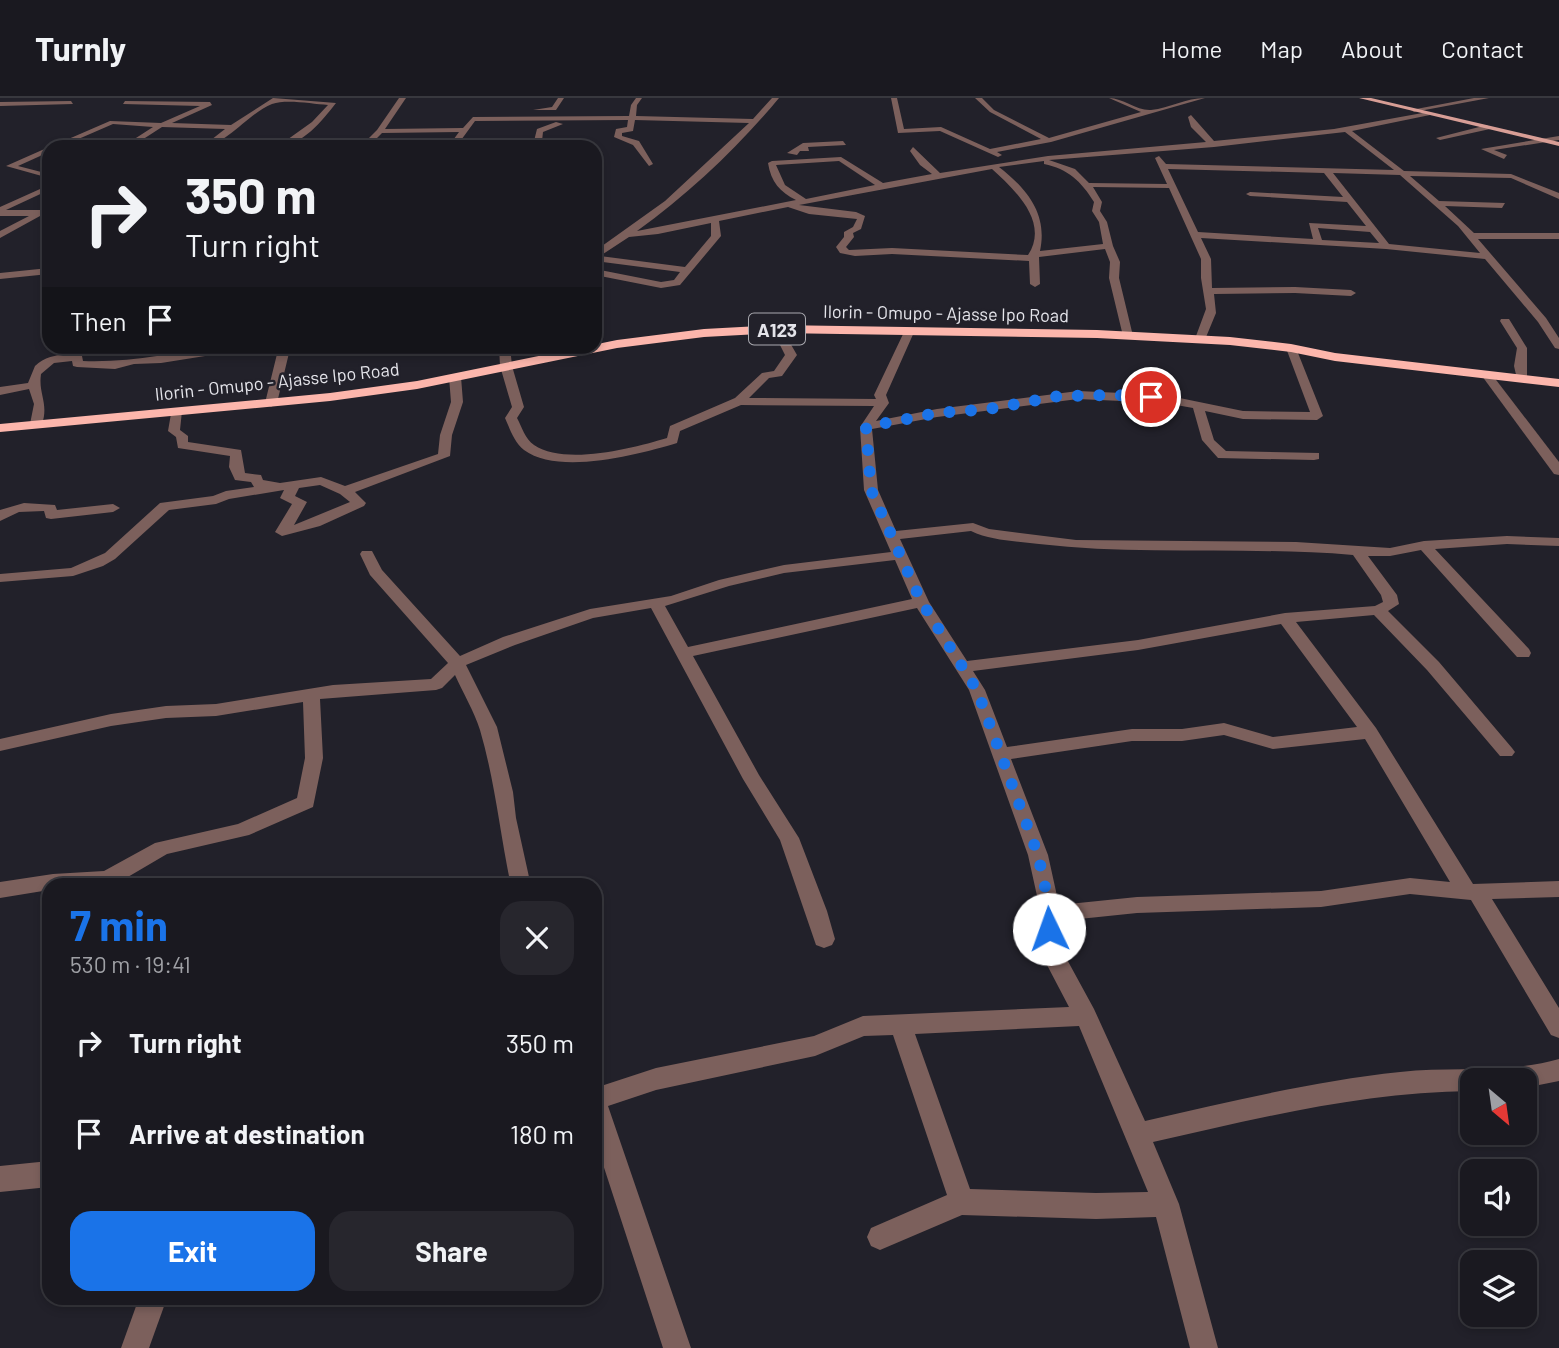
<!DOCTYPE html>
<html lang="en">
<head>
<meta charset="utf-8">
<style>
	body { margin:0; font-family:Barlow,sans-serif; background:#27262d; color:#f1f3f6; height:100vh; display:flex; flex-direction:column; font-size:26px; white-space:nowrap }
	* { box-sizing:border-box; margin:0 }
	p { font-size:23px; color:#9fa0a5 }
	.icon { flex:none; width:38px; height:38px; fill:none; stroke:currentColor; stroke-width:2; stroke-linecap:round; stroke-linejoin:round }
	.map { position:relative; flex:1; overflow:hidden }
	.sheet { position:absolute; left:42px; top:780px; width:560px; height:427px; display:flex; flex-direction:column; background:#1a1920; border-radius:21px; box-shadow:0 4px 10px #0003,0 0 0 2px #38383e }
	.sheet>* { flex:none }
	.hud { position:absolute; left:42px; top:42px; width:560px; height:214px; border-radius:21px; box-shadow:0 4px 10px #0003,0 0 0 2px #38383e; background:#1a1920; color:#f1f3f6; overflow:hidden }
	.needle { width:46px; rotate:151deg }
	.tools { position:absolute; left:1460px; top:970px; display:grid; gap:14px }
	.tools a { display:grid; place-items:center; width:77px; height:77px; border-radius:14px; background:#1a1920; box-shadow:0 4px 10px #0003,0 0 0 2px #38383e; font-size:35px }
	.pin { position:absolute; display:grid; place-items:center; width:60px; height:60px; color:#fff; margin:-30px; border:4px solid #fff; border-radius:50%; box-shadow:0 2px 7px #0007 }
	.me { position:absolute; width:77px; margin:-38px; rotate:357deg; stroke-linejoin:round; filter:drop-shadow(0 0 5px #0008) }
	.turn { display:flex; align-items:center; gap:24px; height:147px; padding:0 28px; font-size:32px }
	.turn .icon { width:91px; height:91px; stroke-width:2.5 }
	.turn b { display:block; font-size:49px; line-height:60px }
	.then { display:flex; align-items:center; height:66px; padding:0 28px; background:#0003; gap:14px; font-size:26px }
	.round { display:grid; place-items:center; flex:none; width:74px; height:74px; border-radius:21px; background:#27262d }
	.headline { display:flex; align-items:center; justify-content:space-between; height:119px; padding:0 28px }
	h1 { font-size:42px; font-weight:700; line-height:52px; color:#1a73e8 }
	.primary-button { display:flex; gap:14px; margin-top:auto; padding:14px 28px }
	.primary-button a { flex:1; height:80px; border-radius:21px; background:#1a73e8; color:#fff; font-size:28px; font-weight:700; line-height:80px; text-align:center }
	.primary-button a+a { background:#27262d; color:#f1f3f6 }
	ul { padding:0; list-style:none }
	li { display:flex; align-items:center; gap:21px; height:91px; padding:0 28px }
	li div { flex:1 }
	li b { display:block; font-size:26px }
	li em { font-style:normal }
	header { display:flex; align-items:center; gap:42px; box-sizing:border-box; height:98px; padding:0 35px; background:#1a1920; border-bottom:2px solid #38383e }
	header strong { font-size:33px }
	nav { display:flex; gap:38px; margin-inline-start:auto; font-size:24px }
	.map>svg:first-child { display:block }
	.lines { fill:none; stroke-linecap:round; stroke-linejoin:round }
	.minor { fill:#7c605c; fill-rule:evenodd }
	.major { fill:#d89e96; fill-rule:evenodd }
	.highway { fill:#fcb6ac; fill-rule:evenodd }
	.route { stroke:#1a73e8; stroke-width:12; stroke-dasharray:0 21.6 }
	.labels { text-anchor:middle; dominant-baseline:central; stroke-width:5; stroke-linejoin:round; paint-order:stroke }
	.far-street-label { font-size:18px; fill:#e4e4ea; stroke:#22212a }
	.shield { fill:#22212a; stroke:#aaaab0; stroke-width:2 }
	.shield-label { font-size:19px; font-weight:bold; fill:#e4e4ea }
</style>
</head>
<body>
<header>
<strong>Turnly</strong>
<nav><a>Home</a><a>Map</a><a>About</a><a>Contact</a></nav>
</header>
<div class="map">
<svg width="1559" height="1250" viewBox="0 0 1559 1250">
	<rect width="100%" height="100%" fill="#22212a"/>
	<g class="lines">
		<g class="minor">
			<path d="M273,0L336,5C323,22 301,49 277,49L312,24L328,7C312,6 287,1 272,6C250,14 224,49 202,49L225,31L162,29L131,49H122L153,29L113,26L60,49H50L110,23L161,25L200,8L123,6L125,3L210,4L212,7L172,25L231,27Z"/>
			<path d="M399,0H406L385,31L463,30L473,19L629,18L631,7L636,0H642L637,7L636,18L753,21L772,0H779C739,48 690,95 637,133L796,102C780,94 771,84 768,65L772,63L841,59L883,85L932,76L920,67L910,53L913,49L940,75L1048,58L1206,44L1191,29L1188,19L1191,17L1214,43L1334,31L1428,14L1430,17L1352,33L1404,73L1511,76L1559,95V101L1511,80L1410,78L1439,103L1505,105L1502,110L1445,108L1474,135H1559V141H1478L1546,220L1559,240V251L1555,250L1538,224L1485,161L1386,151L1201,140L1211,161L1212,190L1295,189L1351,192L1356,195L1351,198L1295,195L1214,196L1216,215L1204,244H1196V238L1206,211L1201,180V161L1169,90L1093,89L1102,104L1100,113L1107,124L1113,148L1120,164L1119,180L1133,238L1128,241L1123,238L1109,180L1110,164L1105,151L1039,159L1040,186L1035,189L1030,186L1029,163L892,156L855,158L840,155L836,149L844,139V134L853,129L857,121L809,116L788,109L719,123L721,138L680,187L661,190L595,177V171L661,184L674,182L680,174L595,163V153L665,103L749,25L635,22L633,33L622,35V38L639,43L653,66L649,68L633,47L614,39L616,31L627,29L628,22L475,23L456,49H448L459,34L382,35L368,49H360L377,32ZM1345,34L1394,72L1166,66L1159,58L1155,60L1167,86L1089,85L1075,71L1049,62L1214,49ZM839,63L875,87L806,101L785,87L776,67ZM1044,63V66C1068,71 1081,83 1094,104L1092,113L1099,124L1103,146L1040,153C1048,116 1027,91 999,69ZM992,71C1014,91 1050,124 1028,157L892,150L849,152L846,149L854,139L853,135L861,131L865,118L856,114L799,107ZM1168,71L1324,75L1343,99L1250,94L1246,96L1250,98L1347,104L1366,128L1309,125L1313,141L1198,134ZM1333,75L1400,77L1458,128L1480,155L1389,146ZM711,125V138L685,169L600,158L629,139L658,136ZM1318,130L1370,134L1379,145L1322,142Z"/>
			<path d="M558,0H564L556,12H533L552,9Z"/>
			<path d="M891,0H897L904,31L941,29L990,51L1041,41L990,14L975,0H982L994,12L1049,40L1141,14L1109,0C1123,0 1137,13 1151,12C1170,10 1186,0 1205,0L1051,44L997,54L1002,57L998,59L940,33L898,35Z"/>
			<path d="M1474,0H1489L1414,14L1411,12Z"/>
			<path d="M71,3L73,6L0,8V4Z"/>
			<path d="M556,24L563,26L543,34L542,43L546,49H538L534,43L537,31Z"/>
			<path d="M1487,27L1490,31L1440,42L1436,40Z"/>
			<path d="M1559,38V42L1494,52L1507,57L1504,61L1481,51Z"/>
			<path d="M843,43L846,47L808,49L809,53H800L797,57L787,55L803,45Z"/>
			<path d="M49,49V54L18,68L49,76V80L6,68Z"/>
			<path d="M49,87V92L6,112H49V118H40L0,140V133L29,118H0V109Z"/>
			<path d="M49,170V176L0,181V175Z"/>
			<path d="M1501,221H1509L1527,250V283L1517,281L1514,268L1517,250L1500,223Z"/>
			<path d="M777,228L782,231L797,257L782,278L769,280L749,300L876,301L874,297L905,232L914,230L915,232L886,297L889,305L876,323L937,311L1078,293L1165,297L1243,313L1310,314L1286,250L1291,247L1296,250L1323,318L1317,322L1243,321L1205,313L1214,342L1226,353L1319,355V361L1314,362L1218,360L1202,342L1193,310L1165,305L1078,301L937,319L872,331L878,392L896,433L973,425L989,431L1076,442L1296,444L1390,450L1424,443L1507,438L1559,440V448L1507,446L1435,451L1529,551L1531,555L1529,559H1517L1421,452L1390,458H1368L1397,497L1399,506L1388,513L1439,564L1512,650L1515,654L1512,658H1500L1427,572L1374,517L1296,524L1376,630L1473,786L1559,783V799L1492,801L1559,910V940L1551,937L1471,802L1410,796L1321,809L1137,815L1060,823L1058,845L1094,911L1145,1023C1229,1004 1314,983 1400,974C1453,968 1507,976 1559,961V983L1524,990V982H1472V993C1363,994 1259,1020 1153,1044L1179,1106L1218,1250H1190L1156,1119L1096,1121L962,1117L880,1152L871,1148L867,1139L871,1130L947,1097L893,937L864,938L815,958L656,992L608,1008L691,1250H663L595,1042V990L656,970L814,938L863,918L1069,909L1036,846L1041,816L1028,757L969,592L917,510L693,558L759,677L799,740L827,813L835,841L832,847L824,850L816,847L780,742L743,681L651,510L593,520L515,547L466,567L497,629L513,694L516,720L531,788H511C500,736 495,683 480,632C474,613 463,595 455,577L442,590L436,592L320,601L323,660L313,709L249,737L167,756L121,783L124,788H49V792L0,800V784L53,776L104,773L155,745L238,726L297,700L305,660L303,604L216,618L166,620L111,628L0,653V641L111,616L166,608L216,606L333,587L431,581L448,565L370,477L360,456L362,453H372L382,472L460,558L503,539L590,511L671,498L719,482L784,467L891,454L864,392L860,329L874,308L741,307L680,333L677,345C640,356 559,378 524,352C514,344 510,331 505,320L512,309L500,268L499,248H510L512,268L524,309L517,320C522,329 525,341 534,347C565,368 634,350 667,340L670,328L735,300L762,275L774,273L785,257L772,231ZM971,433C992,443 1016,443 1039,446C1142,458 1248,448 1353,457L1381,497L1383,504L1375,508L1285,515L1138,542L967,563L929,504L900,441ZM895,462L912,501L688,549L665,508L729,488L784,475ZM1281,526L1357,629L1273,639L1224,625L1182,631H1132L1007,649L985,592L973,573L1138,552ZM1224,637L1273,651L1365,641L1450,784L1410,780L1321,793L1137,799L1059,807L1048,757L1011,661L1132,643H1182ZM1079,928L1148,1094L1096,1095L970,1091L915,936Z"/>
			<path d="M283,248L289,255L277,305L271,309L265,305L277,256L275,253L224,255L161,265L134,266L115,271L77,269L73,268L72,263L54,265L41,276C38,296 49,305 42,326L36,330L30,326L34,306L29,291L0,297V289L28,285L35,268C48,256 66,255 82,258L83,263C130,265 176,254 223,249C242,247 263,248 283,248Z"/>
			<path d="M1486,273L1490,274L1559,364V377L1554,376L1482,278V274Z"/>
			<path d="M455,276L461,279L463,304L452,337L450,358L355,394L366,405L364,408L320,428L282,438L275,434L292,406L280,400L284,392L229,401L216,406L169,412L115,461L103,468L73,478L0,484V476L71,470L105,455L160,405L213,398L226,393L254,389L251,384L235,382L229,369L230,358L178,350L176,339L168,333L172,310L182,313L180,332L188,338V344L241,352L245,375L261,377L263,382L280,385L321,379L345,388L438,356L440,337L451,304L449,279ZM320,387L340,396L350,404L294,427L307,404L295,398L299,390Z"/>
			<path d="M24,405L55,407L57,412L113,406L120,410L113,414L51,421L46,420L44,413L19,414L0,423V412Z"/>
			<path d="M49,1063V1089L0,1094V1068Z"/>
			<path d="M139,1200H167L149,1250H121Z"/>
		</g>
		<path class="major" d="M1359,0H1371L1559,44V48Z"/>
		<path class="highway" d="M777,227L1097,232L1230,239L1291,246L1335,255L1559,281V289L1335,263L1291,254L1230,247L1097,240L777,235L704,239L617,250L417,291L330,303L0,334V326L330,295L417,283L617,242L704,231Z"/>
	</g>
	<g class="lines">
		<path class="route" d="M1049,831L1051,816L1038,757L977,592L921,503L871,392L866,329L937,315L989,311L1059,298L1118,297L1151,299"/>
	</g>
	<g class="labels">
		<g class="far-street-label">
			<text transform="translate(946 215) rotate(1)">Ilorin - Omupo - Ajasse Ipo Road</text>
			<text transform="translate(277 283) rotate(-6)">Ilorin - Omupo - Ajasse Ipo Road</text>
		</g>
		<rect class="shield" x="749" y="215.5" width="56" height="31" rx="5"/>
		<g class="shield-label">
			<text x="777" y="231">A123</text>
		</g>
	</g>
</svg>
<div class="tools">
<a><svg class="needle" viewBox="-14 -14 28 28"><path d="M0-13l5 13h-10z" fill="#e53935"/><path d="M0 13l5-13h-10z" fill="#9fa0a5"/></svg></a>
<a><svg class="icon" aria-label="sound" viewBox="0 0 24 24"><path d="M4 9h4l5-4v14l-5-4H4zM17 9q2 3 0 6"/></svg></a>
<a><svg class="icon" aria-label="layers" viewBox="0 0 24 24"><path d="M12 4l9 5-9 5-9-5zM3 14l9 5 9-5"/></svg></a>
</div>
<div class="pin" style="left:1151px;top:299px;background:#d93025"><svg class="icon" aria-label="arrive" viewBox="0 0 24 24"><path d="M6 21V4h12l-3 4 3 4H6"/></svg></div>
<svg class="me" style="left:1049px;top:831px" viewBox="-20 -20 40 40"><circle r="19" fill="#fff"/><path d="M0-13L10 11 0 6-10 11z" fill="#1a73e8"/></svg>
<div class="hud">
<div class="turn"><svg class="icon" aria-label="right" viewBox="0 0 24 24"><path d="M7 20v-9h11M14 6l5 5-5 5"/></svg><div><b>350 m</b>Turn right</div></div>
<div class="then">Then<svg class="icon" aria-label="arrive" viewBox="0 0 24 24"><path d="M6 21V4h12l-3 4 3 4H6"/></svg></div>
</div>
<section class="sheet">
<div class="headline"><div><h1>7 min</h1><p>530 m · 19:41</p></div><a class="round"><svg class="icon" aria-label="close" viewBox="0 0 24 24"><path d="M6 6l12 12M18 6L6 18"/></svg></a></div>
<ul>
<li><svg class="icon" aria-label="right" viewBox="0 0 24 24"><path d="M7 20v-9h11M14 6l5 5-5 5"/></svg><div><b>Turn right</b></div><em>350 m</em></li>
<li><svg class="icon" aria-label="arrive" viewBox="0 0 24 24"><path d="M6 21V4h12l-3 4 3 4H6"/></svg><div><b>Arrive at destination</b></div><em>180 m</em></li>
</ul>
<div class="primary-button"><a>Exit</a><a>Share</a></div>
</section>
</div>
</body>
</html>
